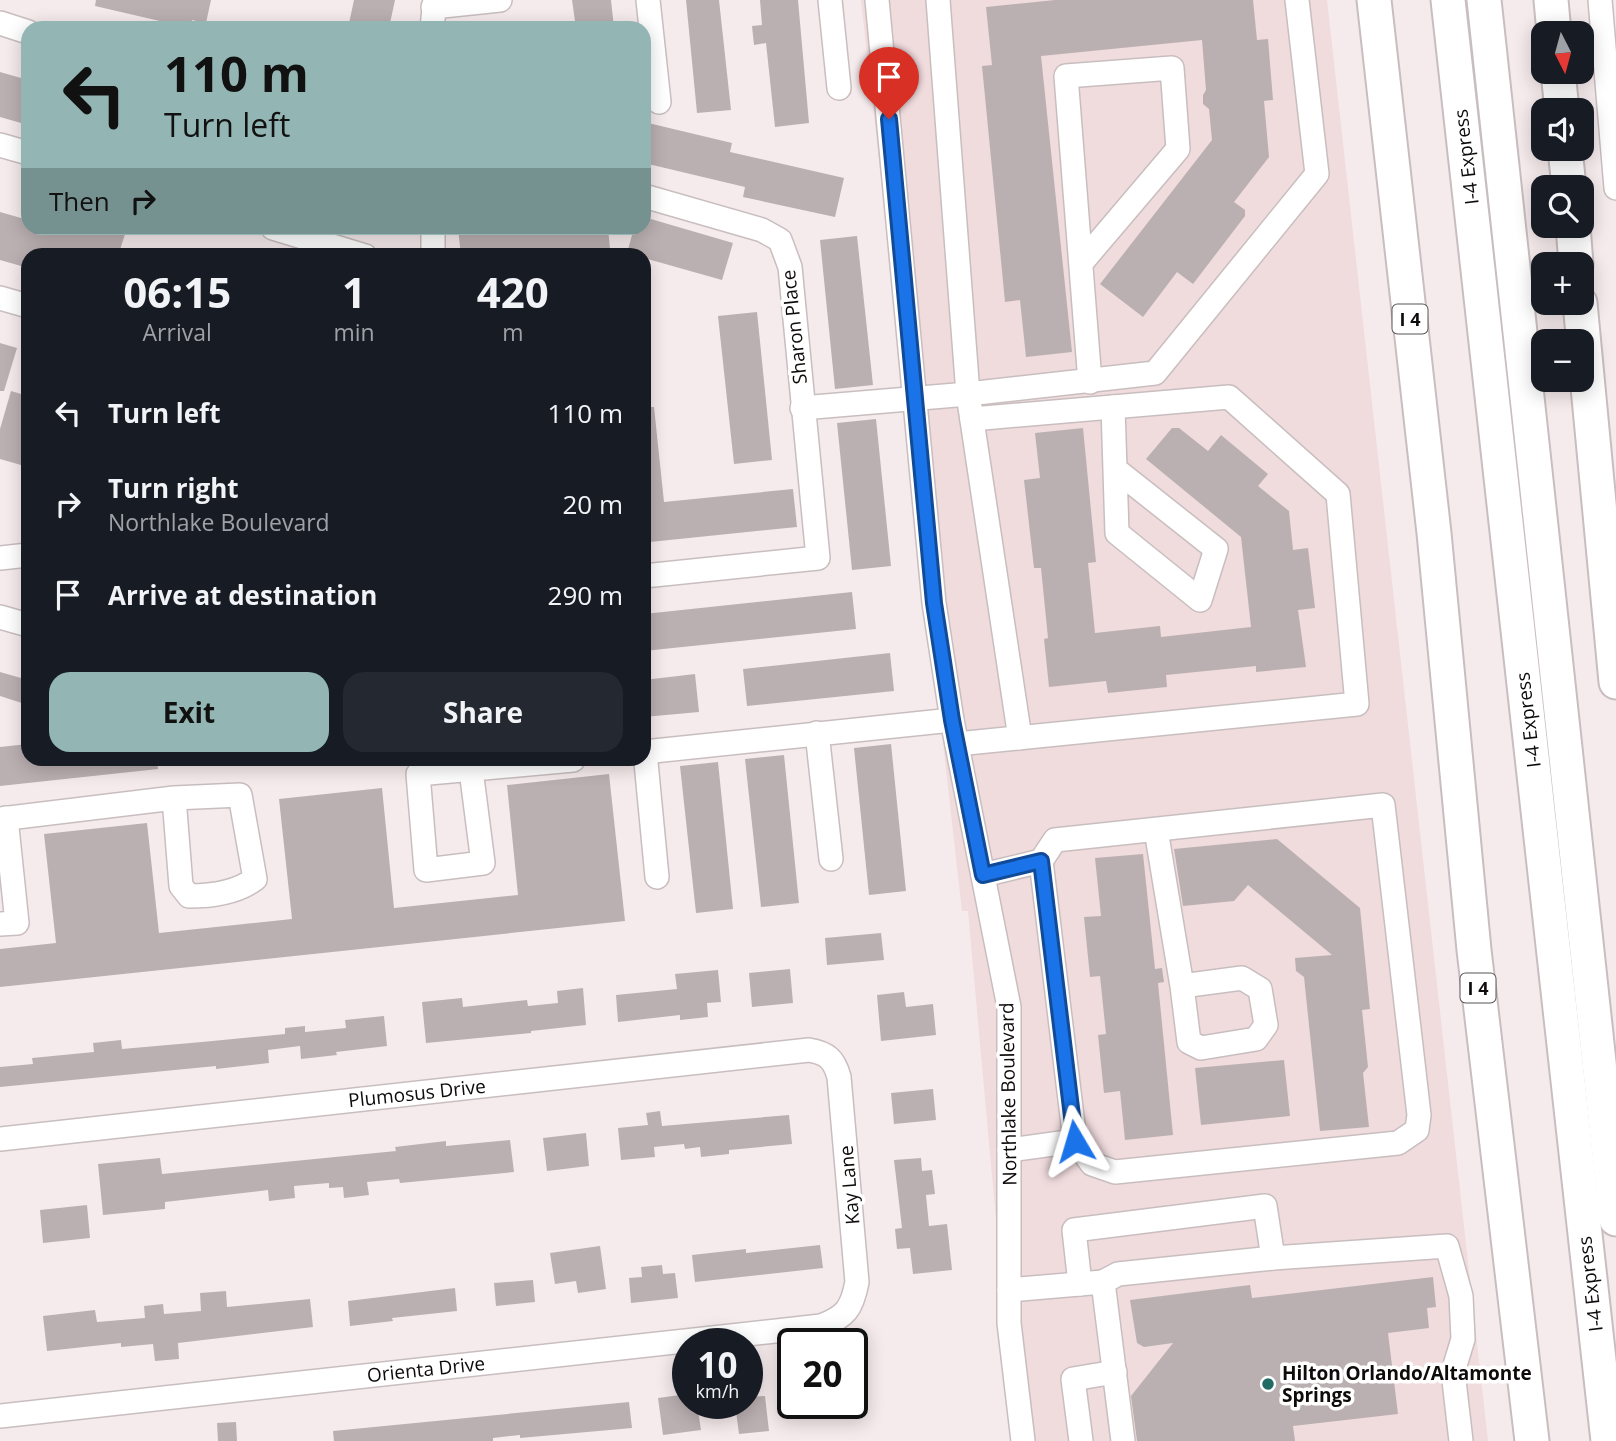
<!DOCTYPE html>
<html lang="en">
<head>
<meta charset="utf-8">
<style>
	body { margin:0; font-family:"Open Sans",sans-serif; background:#242831; color:#f1f3f6; height:100vh; display:flex; flex-direction:column; font-size:26px; white-space:nowrap }
	* { box-sizing:border-box; margin:0 }
	p { font-size:23px; color:#9ea1a6 }
	.icon { flex:none; width:38px; height:38px; fill:none; stroke:currentColor; stroke-width:2; stroke-linecap:round; stroke-linejoin:round }
	.map { position:relative; flex:1; overflow:hidden }
	.panel { position:absolute; left:21px; top:248px; width:630px; height:518px; display:flex; flex-direction:column; background:#171b24; border-radius:21px; box-shadow:0 4px 18px #0003 }
	.panel>* { flex:none }
	.guide { position:absolute; left:21px; top:21px; width:630px; height:214px; border-radius:21px; box-shadow:0 4px 18px #0003; background:#93b6b4; color:#111; overflow:hidden }
	.needle { width:46px; rotate:174deg }
	.buttons { position:absolute; left:1531px; top:21px; display:grid; gap:14px }
	.buttons a { display:grid; place-items:center; width:63px; height:63px; border-radius:14px; background:#171b24; box-shadow:0 4px 18px #0003; font-size:35px }
	.speed { position:absolute; left:672px; top:1328px; display:flex; gap:14px; font-size:35px; font-weight:700; text-align:center }
	.speed>* { display:grid; place-content:center; width:91px; height:91px; border-radius:50%; background:#171b24; box-shadow:0 4px 18px #0003; line-height:1 }
	.speed small { font-size:18px; font-weight:400 }
	.speed .limit { border:4px solid #111; border-radius:10px; background:#fff; color:#111 }
	.pin { position:absolute; display:grid; place-items:center; width:60px; height:60px; color:#fff; margin:-72px -30px; border-radius:50% 50% 50% 0; rotate:-45deg; box-shadow:0 0 7px #0007 }
	.pin .icon { rotate:45deg }
	.me { position:absolute; width:77px; margin:-38px; rotate:353deg; stroke-linejoin:round; filter:drop-shadow(0 0 5px #0008) }
	.turn { display:flex; align-items:center; gap:24px; height:147px; padding:0 28px; font-size:32px }
	.turn .icon { width:91px; height:91px; stroke-width:2.5 }
	.turn b { display:block; font-size:49px; line-height:60px }
	.then { display:flex; align-items:center; height:66px; padding:0 28px; background:#0003; gap:14px; font-size:26px }
	.eta { display:flex; justify-content:space-evenly; align-items:center; height:119px; text-align:center }
	.eta b { font-size:42px; font-weight:700; line-height:49px }
	.primary-button { display:flex; gap:14px; margin-top:auto; padding:14px 28px }
	.primary-button a { flex:1; height:80px; border-radius:21px; background:#93b6b4; color:#111; font-size:28px; font-weight:700; line-height:80px; text-align:center }
	.primary-button a+a { background:#242831; color:#f1f3f6 }
	ul { padding:0; list-style:none }
	li { display:flex; align-items:center; gap:21px; height:91px; padding:0 28px }
	li div { flex:1 }
	li b { display:block; font-size:26px }
	li em { font-style:normal }
	.map>svg:first-child { display:block }
	.built { fill:#f0dbdd }
	.building { fill:#bbb0b1 }
	.lines { fill:none; stroke-linecap:round; stroke-linejoin:round }
	.minor-casing { stroke:#c9bebf; stroke-width:26 }
	.highway-casing { stroke:#c9bebf; stroke-width:37 }
	.minor { stroke:#fff; stroke-width:23 }
	.highway { stroke:#fff; stroke-width:33 }
	.route-casing { stroke:#114b97; stroke-width:18 }
	.route { stroke:#1a73e8; stroke-width:12 }
	.poi-dot { fill:#216b64; stroke:#fff; stroke-width:2.5 }
	.labels { text-anchor:middle; dominant-baseline:central; stroke-width:7; stroke-linejoin:round; paint-order:stroke }
	.shield { fill:#fff; stroke:#565454; stroke-width:2 }
	.shield-label { font-size:18px; font-weight:bold; fill:#0e0b0b }
	.street-label { font-size:19px; fill:#0e0b0b; stroke:#fff }
	.poi-label { font-size:19px; font-weight:bold; fill:#0e0b0b; stroke:#fff; text-anchor:start }
</style>
</head>
<body>
<div class="map">
<svg width="1616" height="1441" viewBox="0 0 1616 1441">
	<rect width="100%" height="100%" fill="#f6ebec"/>
	<g class="built">
		<path d="M861,0H868L902,366Z"/>
		<path d="M886,0H1327L1488,1441H1032L1018,1322V1005L961,718L943,601Z"/>
		<path d="M934,663L1000,1008V1264L968,911H962Z"/>
	</g>
	<g class="building">
		<path d="M96,0H211L206,23L192,20L190,28L95,6Z"/>
		<path d="M354,0H395L389,28H348Z"/>
		<path d="M572,0H611L614,28H576Z"/>
		<path d="M686,0H719L731,110L697,113Z"/>
		<path d="M760,0H798L809,123L775,127L766,43L754,45L752,26L762,25Z"/>
		<path d="M1055,0H1253L1257,40L1268,39L1273,100L1264,101L1269,157L1234,202L1245,210V216L1193,284L1177,272L1143,317L1100,284L1212,140L1209,109L1203,104V95L1206,90L1202,40L1041,56L1072,352L1026,357L1020,300L1005,302L982,66L992,65L986,7Z"/>
		<path d="M0,72L28,80V125L0,117Z"/>
		<path d="M644,122L732,143L730,152L844,178L835,217L743,197L745,187L644,163Z"/>
		<path d="M0,212L28,220V228H114L126,231L118,256H28V268L0,260Z"/>
		<path d="M644,217L733,243L722,280L644,258V256L627,253L634,228H644Z"/>
		<path d="M458,228H608L610,249L549,256H461Z"/>
		<path d="M857,236L873,385L835,389L820,240Z"/>
		<path d="M757,312L772,460L734,464L718,316Z"/>
		<path d="M0,343L17,348L4,391H0Z"/>
		<path d="M11,391L28,396V467L0,459V429Z"/>
		<path d="M644,407H654L664,502L793,489L797,527L650,542L644,485Z"/>
		<path d="M876,419L891,566L852,570L837,423Z"/>
		<path d="M1083,428L1096,562L1088,563L1095,633L1160,626L1161,637L1251,627L1241,537L1146,459L1172,428H1179L1208,451L1221,435L1268,474L1258,486L1289,511L1293,550L1308,548L1315,608L1298,610L1306,667L1256,672V666L1166,675L1167,687L1108,693L1106,681L1049,687L1044,639L1048,638L1041,568H1034L1024,480L1040,478L1035,433Z"/>
		<path d="M852,592L856,629L644,651V614Z"/>
		<path d="M890,653L894,691L747,706L743,669Z"/>
		<path d="M0,672L28,680V705L0,696Z"/>
		<path d="M695,674L699,712L644,717V680Z"/>
		<path d="M28,744V760H157L158,769L0,786V747Z"/>
		<path d="M891,744L906,891L869,895L854,748Z"/>
		<path d="M784,755L799,903L761,907L745,759Z"/>
		<path d="M718,762L733,909L696,913L680,766Z"/>
		<path d="M609,774L625,921L0,987V949L56,943L44,834L147,823L159,933L292,919L279,799L382,788L394,908L518,895L507,785Z"/>
		<path d="M1277,839L1360,908L1370,1009L1362,1010L1368,1067L1363,1073L1369,1127L1320,1131L1304,977L1296,971L1295,958L1332,955L1248,885L1234,901L1183,906L1174,849Z"/>
		<path d="M1143,854L1155,969L1162,968L1164,982L1158,983L1173,1135L1125,1140L1120,1091L1104,1093L1098,1035L1106,1034L1100,976L1090,977L1084,917L1101,916L1095,858Z"/>
		<path d="M881,933L884,960L827,965L825,938Z"/>
		<path d="M790,969L793,1003L752,1007L749,973Z"/>
		<path d="M718,970L721,1002L707,1003L708,1017L680,1020V1015L618,1022L616,995L677,989L675,974Z"/>
		<path d="M583,988L586,1025L531,1031V1033L426,1043L422,1002L462,998L463,1007L527,1000L528,1006L558,1003L557,991Z"/>
		<path d="M904,992L906,1007L933,1004L936,1035L881,1041L877,995Z"/>
		<path d="M384,1016L387,1046L336,1052L337,1055L301,1059L300,1046L268,1050L269,1063L216,1069V1066L0,1087V1067L33,1064L32,1058L94,1052L93,1043L121,1040L122,1049L202,1042L285,1034V1028L305,1026V1032L346,1028L345,1020Z"/>
		<path d="M1284,1060L1290,1116L1201,1125L1195,1068Z"/>
		<path d="M933,1089L936,1120L894,1124L891,1093Z"/>
		<path d="M660,1111L662,1126L789,1115L792,1144L729,1150V1154L701,1157L700,1147L685,1149L684,1144L654,1147L655,1157L621,1160L618,1128L648,1125L646,1113Z"/>
		<path d="M586,1133L589,1166L547,1171L543,1138Z"/>
		<path d="M510,1140L514,1172L400,1183L399,1179L367,1182L369,1195L344,1198L343,1187L329,1188V1183L294,1186L295,1198L269,1201L268,1190L165,1202V1209L103,1215L98,1164L160,1158L162,1174L396,1151L395,1147L446,1141V1146Z"/>
		<path d="M921,1158L922,1171L932,1170L935,1194L926,1195L929,1226L947,1224L952,1270L913,1274L910,1248L897,1249L895,1229L902,1228L894,1160Z"/>
		<path d="M87,1205L90,1238L43,1243L40,1210Z"/>
		<path d="M820,1245L823,1268L695,1282L692,1255L746,1249V1253Z"/>
		<path d="M600,1246L606,1289L578,1293L576,1281L555,1284L550,1253Z"/>
		<path d="M662,1265L663,1274L675,1273L678,1298L631,1303L629,1278L642,1277L641,1267Z"/>
		<path d="M1433,1277L1436,1307L1427,1308L1429,1328L1388,1333L1398,1414L1293,1426L1295,1441H1137L1131,1396L1173,1343L1144,1347L1137,1343L1130,1300L1250,1285L1252,1298Z"/>
		<path d="M533,1280L535,1302L496,1306L494,1283Z"/>
		<path d="M455,1288L457,1311L392,1318L393,1321L350,1326L348,1301Z"/>
		<path d="M226,1291L227,1307L310,1299L313,1327L178,1343L179,1359L155,1361L153,1344L121,1347V1343L47,1351L43,1316L95,1310L97,1322L145,1318L144,1306L163,1304L164,1314L201,1311L200,1293Z"/>
		<path d="M688,1394V1404H697L701,1430L663,1435L658,1398Z"/>
		<path d="M765,1396L769,1431L739,1434L735,1404H747V1397Z"/>
		<path d="M629,1402L632,1428L520,1438V1435L493,1438V1441H334L333,1431Z"/>
		<path d="M236,1422L237,1441H218L217,1423Z"/>
	</g>
	<g class="lines">
		<g class="minor-casing">
			<g id="minor">
				<path d="M648,0L659,102"/>
				<path d="M830,0L839,88"/>
				<path d="M877,0L934,603L952,720L1009,1007V1323L1023,1441"/>
				<path d="M938,0L968,394L1020,738"/>
				<path d="M1600,0L1616,188"/>
				<path d="M433,7L500,0"/>
				<path d="M0,23L28,32"/>
				<path d="M432,28L435,0"/>
				<path d="M0,145L28,153"/>
				<path d="M644,196L762,230L780,240L790,267L818,558L644,576"/>
				<path d="M273,228L365,256"/>
				<path d="M433,256V228"/>
				<path d="M1082,262L1178,149L1172,68L1066,76L1090,382"/>
				<path d="M0,298L28,306"/>
				<path d="M1113,407L1117,533L1200,600L1216,549L1115,469"/>
				<path d="M802,408L968,394L1155,373L1317,174L1297,0"/>
				<path d="M0,558L28,555"/>
				<path d="M0,617L28,625"/>
				<path d="M817,733L831,859"/>
				<path d="M957,744L1357,704L1338,494L1229,397L972,419"/>
				<path d="M644,752L952,720"/>
				<path d="M645,752L657,877"/>
				<path d="M468,760L471,770L483,863L426,870L418,774L573,760"/>
				<path d="M0,819L174,798L240,795L255,879C236,893 212,896 189,896L181,886L174,798"/>
				<path d="M1156,830L1182,986L1242,978L1260,989L1266,1025L1256,1039L1201,1048L1189,1042L1182,986"/>
				<path d="M1041,861L1075,1141"/>
				<path d="M983,875L1041,861L1055,840L1383,805L1419,1115L1417,1130L1398,1143L1115,1172L1092,1164L1075,1141L1009,1150"/>
				<path d="M0,924L17,923L6,818"/>
				<path d="M0,1139L809,1050C827,1053 834,1059 839,1077L857,1282C852,1308 846,1317 821,1326L0,1416"/>
				<path d="M1103,1282L1118,1274L1273,1258"/>
				<path d="M1080,1284L1074,1230L1265,1206L1273,1258L1447,1246L1461,1296L1463,1339L1453,1372L1461,1441"/>
				<path d="M1009,1290L1103,1282L1123,1441"/>
				<path d="M1081,1441L1073,1379L1115,1372"/>
			</g>
		</g>
		<g class="highway-casing">
			<g id="highway">
				<path d="M1374,0L1434,533L1474,950L1532,1441"/>
				<path d="M1448,0L1608,1441"/>
				<path d="M1484,0L1616,1219"/>
				<path d="M1551,0L1554,33"/>
				<path d="M1558,72L1562,110"/>
				<path d="M1565,149L1569,187"/>
				<path d="M1573,226L1576,264"/>
				<path d="M1580,303L1616,682"/>
			</g>
		</g>
		<use href="#minor" class="minor"/>
		<use href="#highway" class="highway"/>
	</g>
	<g class="lines">
		<g class="route-casing">
			<path id="route" d="M889,119L934,603L952,720L983,875L1041,861L1075,1141"/>
		</g>
		<use href="#route" class="route"/>
	</g>
	<circle class="poi-dot" cx="1268" cy="1384" r="7"/>
	<g class="labels">
		<g class="shield">
			<rect x="1392.5" y="304.5" width="35" height="29" rx="5"/>
			<rect x="1460.5" y="973.5" width="35" height="29" rx="5"/>
		</g>
		<g class="shield-label">
			<text x="1410" y="319">I 4</text>
			<text x="1478" y="988">I 4</text>
		</g>
		<g class="street-label">
			<text transform="translate(1466 157) rotate(-97)">I-4 Express</text>
			<text transform="translate(794 327) rotate(-96)">Sharon Place</text>
			<text transform="translate(1528 720) rotate(-97)">I-4 Express</text>
			<text transform="translate(417 1093) rotate(-6)">Plumosus Drive</text>
			<text transform="translate(1008 1094) rotate(-91)">Northlake Boulevard</text>
			<text transform="translate(849 1185) rotate(-95)">Kay Lane</text>
			<text transform="translate(1590 1284) rotate(-97)">I-4 Express</text>
			<text transform="translate(426 1369) rotate(-6)">Orienta Drive</text>
		</g>
		<g class="poi-label">
			<text x="1282" y="1373">Hilton Orlando/Altamonte<tspan x="1282" dy="22">Springs</tspan></text>
		</g>
	</g>
</svg>
<div class="buttons">
<a><svg class="needle" viewBox="-14 -14 28 28"><path d="M0-13l5 13h-10z" fill="#e53935"/><path d="M0 13l5-13h-10z" fill="#9ea1a6"/></svg></a>
<a><svg class="icon" aria-label="sound" viewBox="0 0 24 24"><path d="M4 9h4l5-4v14l-5-4H4zM17 9q2 3 0 6"/></svg></a>
<a><svg class="icon" aria-label="search" viewBox="0 0 24 24"><circle cx="10" cy="10" r="6"/><path d="M15 15l6 6"/></svg></a>
<a>+</a>
<a>−</a>
</div>
<div class="speed"><div>10<small>km/h</small></div><div class="limit">20</div></div>
<div class="pin" style="left:889px;top:119px;background:#d93025"><svg class="icon" aria-label="arrive" viewBox="0 0 24 24"><path d="M6 21V4h12l-3 4 3 4H6"/></svg></div>
<svg class="me" style="left:1075px;top:1141px" viewBox="-20 -20 40 40"><path d="M0-17L14 15 0 8-14 15z" fill="#1a73e8" stroke="#fff" stroke-width="4"/></svg>
<div class="guide">
<div class="turn"><svg class="icon" aria-label="left" viewBox="0 0 24 24"><path d="M17 20v-9H6M10 6l-5 5 5 5"/></svg><div><b>110 m</b>Turn left</div></div>
<div class="then">Then<svg class="icon" aria-label="right" viewBox="0 0 24 24"><path d="M7 20v-9h11M14 6l5 5-5 5"/></svg></div>
</div>
<section class="panel">
<div class="eta">
<div><b>06:15</b><p>Arrival</p></div>
<div><b>1</b><p>min</p></div>
<div><b>420</b><p>m</p></div>
</div>
<ul>
<li><svg class="icon" aria-label="left" viewBox="0 0 24 24"><path d="M17 20v-9H6M10 6l-5 5 5 5"/></svg><div><b>Turn left</b></div><em>110 m</em></li>
<li><svg class="icon" aria-label="right" viewBox="0 0 24 24"><path d="M7 20v-9h11M14 6l5 5-5 5"/></svg><div><b>Turn right</b><p>Northlake Boulevard</p></div><em>20 m</em></li>
<li><svg class="icon" aria-label="arrive" viewBox="0 0 24 24"><path d="M6 21V4h12l-3 4 3 4H6"/></svg><div><b>Arrive at destination</b></div><em>290 m</em></li>
</ul>
<div class="primary-button"><a>Exit</a><a>Share</a></div>
</section>
</div>
</body>
</html>
